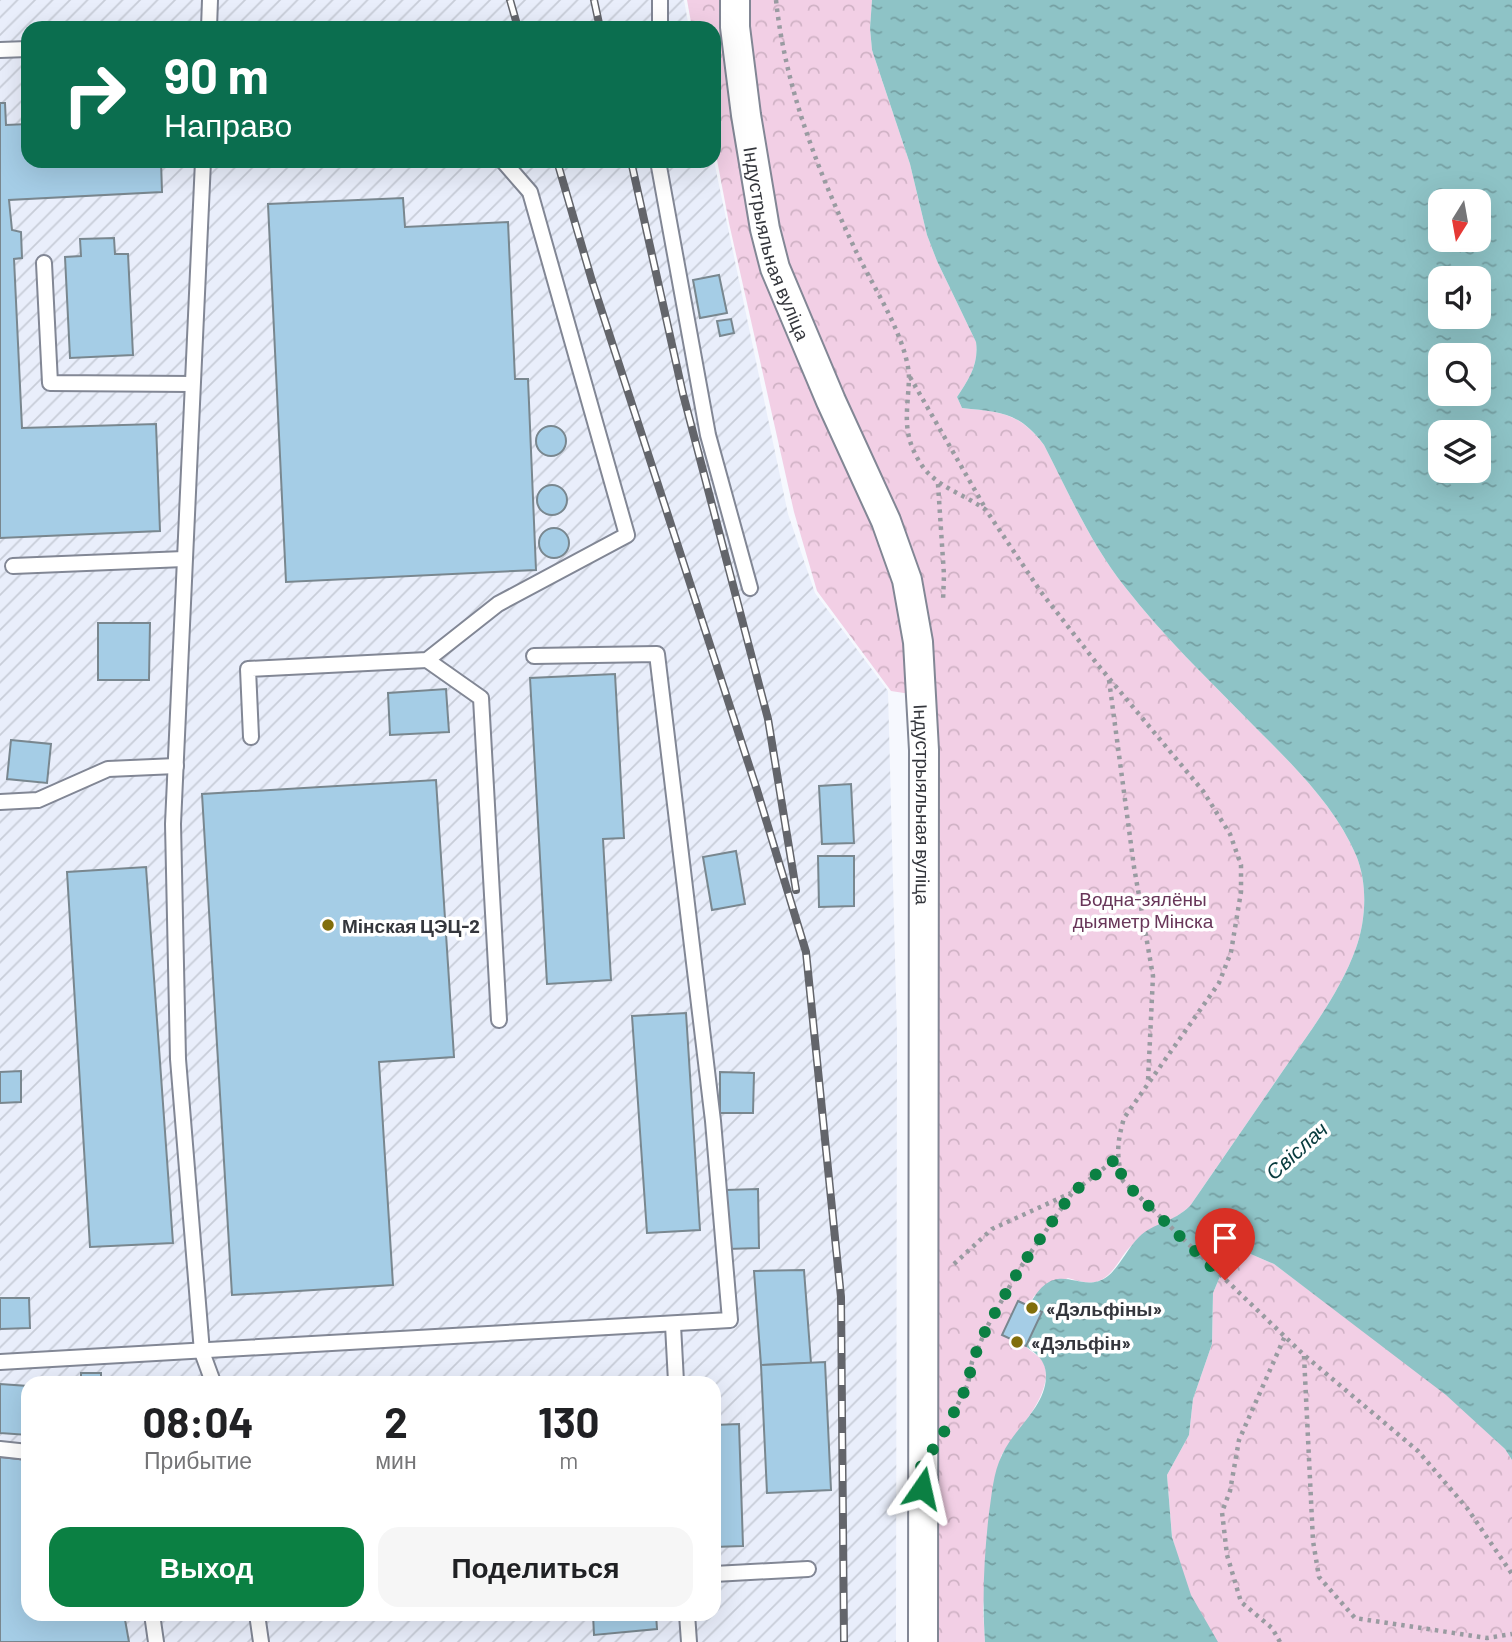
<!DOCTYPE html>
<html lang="ru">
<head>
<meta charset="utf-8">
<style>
	body { margin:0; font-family:Barlow,sans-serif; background:#f6f6f6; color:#202124; height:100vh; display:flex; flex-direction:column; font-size:26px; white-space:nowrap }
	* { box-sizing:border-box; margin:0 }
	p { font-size:23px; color:#757577 }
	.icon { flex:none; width:38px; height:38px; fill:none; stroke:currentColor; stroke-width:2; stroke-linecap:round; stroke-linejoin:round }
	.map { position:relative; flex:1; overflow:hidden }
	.drawer { position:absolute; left:21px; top:1376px; width:700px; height:245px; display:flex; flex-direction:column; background:#fff; border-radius:21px; box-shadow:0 7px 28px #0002 }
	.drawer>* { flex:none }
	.banner { position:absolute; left:21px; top:21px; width:700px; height:147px; border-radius:21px; box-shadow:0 7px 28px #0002; background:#0b6e4f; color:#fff; overflow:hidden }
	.needle { width:46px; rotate:191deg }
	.fabs { position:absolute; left:1428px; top:189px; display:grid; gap:14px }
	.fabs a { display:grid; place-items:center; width:63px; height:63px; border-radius:14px; background:#fff; box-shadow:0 7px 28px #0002; font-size:35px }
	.pin { position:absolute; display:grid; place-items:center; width:60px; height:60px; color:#fff; margin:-72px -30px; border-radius:50% 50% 50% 0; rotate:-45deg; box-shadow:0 0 7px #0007 }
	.pin .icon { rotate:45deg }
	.me { position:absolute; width:77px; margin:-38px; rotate:11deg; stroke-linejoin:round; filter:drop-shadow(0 0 5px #0008) }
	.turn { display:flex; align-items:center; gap:24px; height:147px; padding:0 28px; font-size:32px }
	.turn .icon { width:91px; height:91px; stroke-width:2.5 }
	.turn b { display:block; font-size:49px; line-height:60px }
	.eta { display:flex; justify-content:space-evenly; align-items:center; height:119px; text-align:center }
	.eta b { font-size:42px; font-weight:700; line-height:49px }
	.button { display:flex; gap:14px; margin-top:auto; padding:14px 28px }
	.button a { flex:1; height:80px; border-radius:21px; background:#0b8043; color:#fff; font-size:28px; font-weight:700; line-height:80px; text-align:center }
	.button a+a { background:#f6f6f6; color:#202124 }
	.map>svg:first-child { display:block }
	.industrial { fill:url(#industrial-furrows); fill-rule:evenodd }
	.forest { fill:url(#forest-crowns) }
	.water { fill:url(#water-ripples); fill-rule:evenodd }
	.building { fill:#a5cde6; stroke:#79878f; stroke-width:2 }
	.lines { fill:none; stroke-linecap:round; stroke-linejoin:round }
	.lane-casing { stroke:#828795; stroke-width:18 }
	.street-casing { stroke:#828795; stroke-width:32 }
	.path { stroke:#999ba1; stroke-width:4.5; stroke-dasharray:3.5 5; stroke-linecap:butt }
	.lane { stroke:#fff; stroke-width:14 }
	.street { stroke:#fff; stroke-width:28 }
	.rail-casing { stroke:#63656b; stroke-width:8 }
	.rail { stroke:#fff; stroke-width:5; stroke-dasharray:16; stroke-linecap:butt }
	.route { stroke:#0b8043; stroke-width:12; stroke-dasharray:0 21.6 }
	.poi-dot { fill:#816e0b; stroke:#fff; stroke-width:2.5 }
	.labels { text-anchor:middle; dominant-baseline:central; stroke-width:7; stroke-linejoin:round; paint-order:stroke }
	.street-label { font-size:19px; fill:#34363c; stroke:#fff }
	.park-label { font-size:19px; fill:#683659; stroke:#fff }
	.poi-label { font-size:19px; font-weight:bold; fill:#34363c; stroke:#fff; text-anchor:start }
	.water-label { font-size:21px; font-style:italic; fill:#083b3e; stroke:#fff }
</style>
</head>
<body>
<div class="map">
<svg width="1512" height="1642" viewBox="0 0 1512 1642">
	<defs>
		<pattern id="industrial-furrows" width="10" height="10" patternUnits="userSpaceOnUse" patternTransform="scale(1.75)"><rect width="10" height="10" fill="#e9eefb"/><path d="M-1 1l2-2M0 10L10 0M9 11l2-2" fill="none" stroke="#c8cdd8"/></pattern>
		<pattern id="forest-crowns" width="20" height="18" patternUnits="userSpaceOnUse" patternTransform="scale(1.75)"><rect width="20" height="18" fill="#f2cfe5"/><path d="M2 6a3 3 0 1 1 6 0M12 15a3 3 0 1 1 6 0" fill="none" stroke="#d0b2c5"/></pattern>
		<pattern id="water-ripples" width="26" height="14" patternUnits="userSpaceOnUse" patternTransform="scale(1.75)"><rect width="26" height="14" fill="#8ec3c6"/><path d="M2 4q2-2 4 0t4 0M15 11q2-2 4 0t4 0" fill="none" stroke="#759fa2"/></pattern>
	</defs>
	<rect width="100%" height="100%" fill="#f6f8fe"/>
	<path class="industrial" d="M0,0H684L689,28H28V161H714L788,514L815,593L888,691L897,1033L896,1642H0ZM28,1382H714V1614H28Z"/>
	<g class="forest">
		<path d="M687,0H872L870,28L872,50L910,164L927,235L937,261L976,342C979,364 969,379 957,397L962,408C1000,412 1019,412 1044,445C1069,494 1091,544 1125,587C1163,636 1208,679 1251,723C1290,762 1334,804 1356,855C1368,884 1366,920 1356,948C1341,990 1314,1026 1289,1062C1256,1110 1223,1158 1190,1206C1172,1223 1148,1229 1130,1247C1119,1258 1113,1278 1095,1282C1086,1284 1076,1280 1068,1278L1034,1296L1029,1306L1019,1301C1021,1314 1020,1333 1025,1345C1029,1352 1041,1355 1044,1364C1055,1393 1015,1432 1001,1456L983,1609L985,1642H933L936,1372V698L891,691L817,591L794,512L729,223L714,144V28H692Z"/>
		<path d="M1246,1252L1274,1264L1446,1393L1505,1449L1512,1460V1642H1209L1191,1610L1172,1536L1167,1475L1189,1435L1193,1399L1212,1344L1213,1293L1224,1267L1234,1257Z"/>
	</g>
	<path class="water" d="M872,0H1512V1460L1505,1449L1446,1395L1274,1264L1246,1252L1234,1257L1224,1267L1213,1293L1212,1344L1193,1399L1189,1435L1167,1475L1172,1537L1191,1595L1218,1642H985C982,1598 984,1556 989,1513C992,1494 993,1473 1002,1455C1014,1428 1045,1408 1046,1377C1047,1352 1020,1344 1002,1335L1018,1301L1029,1306C1057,1253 1079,1298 1108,1276C1120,1266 1127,1249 1139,1237C1153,1223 1174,1222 1190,1206C1223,1158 1256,1110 1289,1062C1314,1026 1341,990 1356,948C1366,920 1368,884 1356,855C1334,804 1290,762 1251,723C1208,679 1163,636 1125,587C1091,544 1069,494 1044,445C1019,412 1001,412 962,408L957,397C969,379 979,364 976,342L937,261L927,235L910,164L872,50L870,28ZM1440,201H1479V240H1440ZM1440,278H1479V317H1440ZM1440,355H1479V394H1440ZM1440,432H1479V471H1440Z"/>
	<g class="building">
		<path d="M0,103H5L6,125L28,124V161H161L162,192L9,200L12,230L21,232L22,258L14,259L22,428L156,424L160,531L0,538Z"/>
		<path d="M403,198L405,227L508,222L515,379H528L536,570L286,582L268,204Z"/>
		<path d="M114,238L115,254H128L133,355L70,358L65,257L81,256L80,239Z"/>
		<path d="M719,275L727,313L700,318L693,280Z"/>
		<path d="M731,319L734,333L720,336L717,321Z"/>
		<circle cx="551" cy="441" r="15"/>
		<circle cx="552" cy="500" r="15"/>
		<circle cx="554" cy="543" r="15"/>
		<path d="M98,623H150L149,680H98Z"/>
		<path d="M615,674L624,838L603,839L611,980L547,984L530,678Z"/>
		<path d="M446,689L449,732L390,735L388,693Z"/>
		<path d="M11,740L51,744L47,783L7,779Z"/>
		<path d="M436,780L454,1057L379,1062L393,1285L232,1295L202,794Z"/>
		<path d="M851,784L854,843L822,844L819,786Z"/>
		<path d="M736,851L745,904L712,910L703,857Z"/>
		<path d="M818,856H854V906L819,907Z"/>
		<path d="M146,867L173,1243L90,1247L67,872Z"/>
		<path d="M686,1013L700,1230L647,1233L632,1016Z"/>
		<path d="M21,1071V1102L0,1103V1072Z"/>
		<path d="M720,1072L754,1073L753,1113H720Z"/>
		<path d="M758,1189L759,1248L727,1249L726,1190Z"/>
		<path d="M804,1270L811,1363L761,1365L754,1271Z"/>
		<path d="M0,1298H29L30,1328L0,1329Z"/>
		<path d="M1018,1301L1042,1312L1026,1346L1002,1335Z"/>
		<path d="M825,1362L831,1490L767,1493L761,1365Z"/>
		<rect x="81" y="1373" width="20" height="9"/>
		<path d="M0,1384L28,1386V1435L0,1433Z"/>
		<path d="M739,1424L743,1546L714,1547V1425Z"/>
		<path d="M0,1457L28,1460V1614H124L129,1642H0Z"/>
		<path d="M593,1614H656L657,1629L594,1635Z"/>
	</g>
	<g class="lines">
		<g class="lane-casing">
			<g id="lane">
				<path d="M209,28L210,0"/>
				<path d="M660,28V0"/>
				<path d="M0,50L28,49"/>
				<path d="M203,161L173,824L178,1059L202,1352L213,1382"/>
				<path d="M658,161L708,435L750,588"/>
				<path d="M44,263L50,383L192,384"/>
				<path d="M13,566L184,559"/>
				<path d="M427,660L481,698L499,1020"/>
				<path d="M251,737L248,669L427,660L498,604L627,535L530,192L503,161"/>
				<path d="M0,802L38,800L108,769L176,766"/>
				<path d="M673,1325L676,1382"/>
				<path d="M0,1362L730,1320L713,1121L657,654L534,656"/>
				<path d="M0,1449L28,1452"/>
				<path d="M714,1574L808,1569"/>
				<path d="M152,1614L156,1642"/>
				<path d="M257,1614L261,1642"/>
				<path d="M687,1614L689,1642"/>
			</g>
		</g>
		<g class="street-casing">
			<g id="street">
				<path id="s1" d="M735,0V27L746,115L765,229L775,268L831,401L886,521L907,580L918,642L924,750L923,1642"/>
			</g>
		</g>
		<g class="path">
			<path d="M776,0C785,86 817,169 854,247C868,277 887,306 899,337C904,349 909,366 909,378C908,410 901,431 919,461C934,487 963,493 986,510L1041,592L1098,665L1203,791L1230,834L1241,865V892L1231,952L1219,983L1124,1118C1117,1143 1116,1155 1123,1181L1304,1355L1418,1451L1467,1508L1512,1574"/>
			<path d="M910,377L984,506"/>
			<path d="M938,484L944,575L943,601"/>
			<path d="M1109,680L1134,867L1153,976L1148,1081"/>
			<path d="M954,1264L992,1229L1071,1193"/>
			<path d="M1304,1356L1313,1541L1319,1577L1355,1618L1487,1638L1512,1634"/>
			<path d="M954,1412L968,1384L972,1362L987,1327L1020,1268L1072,1193L1117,1158"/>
			<path d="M1280,1642L1272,1628L1241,1602L1227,1555L1222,1512L1230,1491L1239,1440L1285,1336"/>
		</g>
		<use href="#lane" class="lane"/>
		<use href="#street" class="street"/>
		<g class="rail-casing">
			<g id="rail">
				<path d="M510,0L518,28"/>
				<path d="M594,0L600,28"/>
				<path d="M557,161L592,281L757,790L806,952L841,1297L844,1642"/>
				<path d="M631,161L683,394L768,719L796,890"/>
			</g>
		</g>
		<use href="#rail" class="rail"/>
	</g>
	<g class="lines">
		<path class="route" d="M922,1488L921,1462L938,1444L968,1384L972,1362L987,1327L1020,1268L1072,1193L1117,1158L1123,1181L1225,1280"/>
	</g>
	<g class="poi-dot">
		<circle cx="328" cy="925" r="7"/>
		<circle cx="1032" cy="1308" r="7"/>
		<circle cx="1017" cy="1342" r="7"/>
	</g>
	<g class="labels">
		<g class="street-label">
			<text stroke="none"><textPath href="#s1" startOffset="248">Індустрыяльная вуліца</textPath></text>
			<text stroke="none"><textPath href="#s1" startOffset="836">Індустрыяльная вуліца</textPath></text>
		</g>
		<g class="park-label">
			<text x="1143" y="898">Водна-зялёны<tspan x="1143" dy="22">дыяметр Мінска</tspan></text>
		</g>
		<g class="poi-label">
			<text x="342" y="925">Мінская ЦЭЦ-2</text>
			<text x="1046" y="1308">«Дэльфіны»</text>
			<text x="1031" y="1342">«Дэльфін»</text>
		</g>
		<g class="water-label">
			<text transform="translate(1296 1150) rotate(-42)">Свіслач</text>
		</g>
	</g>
</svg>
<div class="fabs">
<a><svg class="needle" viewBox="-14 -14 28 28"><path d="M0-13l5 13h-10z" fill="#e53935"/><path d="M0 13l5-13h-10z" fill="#757577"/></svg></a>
<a><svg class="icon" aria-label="sound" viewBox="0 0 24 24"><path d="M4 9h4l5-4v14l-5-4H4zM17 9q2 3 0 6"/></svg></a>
<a><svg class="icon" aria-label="search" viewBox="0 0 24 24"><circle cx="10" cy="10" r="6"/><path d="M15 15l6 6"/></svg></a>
<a><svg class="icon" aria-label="layers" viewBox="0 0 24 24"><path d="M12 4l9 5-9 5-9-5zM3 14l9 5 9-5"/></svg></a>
</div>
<div class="pin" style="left:1225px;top:1280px;background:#d93025"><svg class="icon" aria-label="arrive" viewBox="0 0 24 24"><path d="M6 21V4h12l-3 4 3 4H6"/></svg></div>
<svg class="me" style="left:922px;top:1488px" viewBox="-20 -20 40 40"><path d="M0-17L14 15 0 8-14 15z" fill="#0b8043" stroke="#fff" stroke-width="4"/></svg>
<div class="banner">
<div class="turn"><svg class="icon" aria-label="right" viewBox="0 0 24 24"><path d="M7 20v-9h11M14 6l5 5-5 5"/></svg><div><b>90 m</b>Направо</div></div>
</div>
<section class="drawer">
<div class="eta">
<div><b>08:04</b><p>Прибытие</p></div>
<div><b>2</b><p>мин</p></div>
<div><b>130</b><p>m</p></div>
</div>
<div class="button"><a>Выход</a><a>Поделиться</a></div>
</section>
</div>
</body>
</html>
